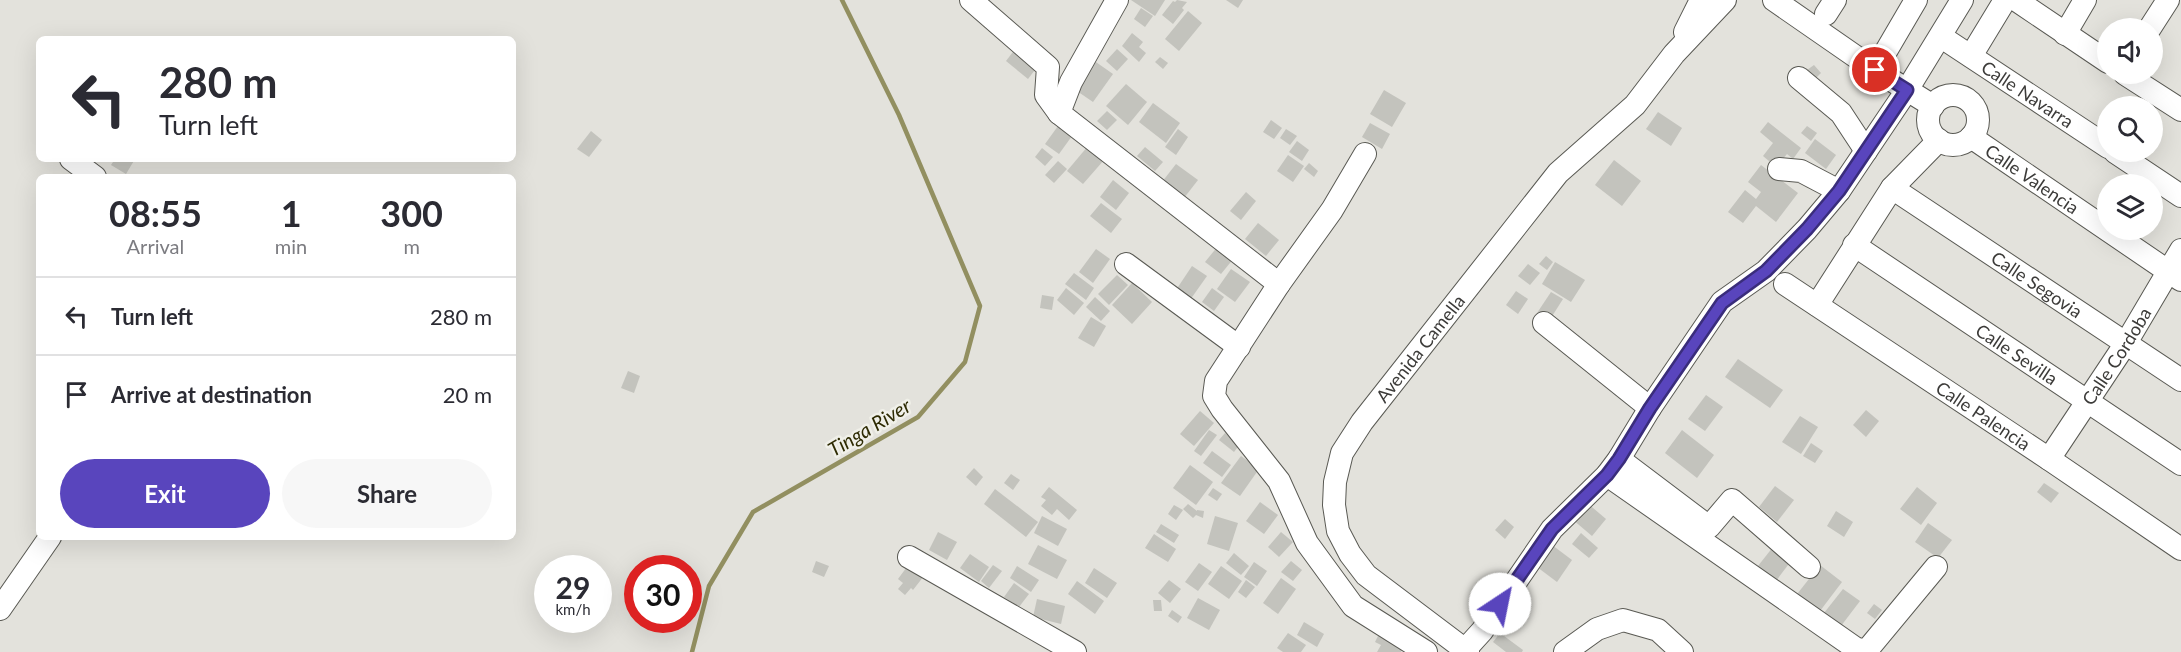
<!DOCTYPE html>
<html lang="en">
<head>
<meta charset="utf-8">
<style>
	body { margin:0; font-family:Lato,sans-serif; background:#f7f7f7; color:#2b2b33; height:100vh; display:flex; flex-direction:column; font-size:22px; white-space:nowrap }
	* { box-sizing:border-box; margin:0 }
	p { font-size:20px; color:#7c7c81 }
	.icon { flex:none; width:33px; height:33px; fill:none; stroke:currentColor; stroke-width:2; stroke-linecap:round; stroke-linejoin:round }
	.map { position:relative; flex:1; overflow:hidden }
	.details { position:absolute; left:36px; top:174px; width:480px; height:366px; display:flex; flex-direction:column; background:#fff; border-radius:9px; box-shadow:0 6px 24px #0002 }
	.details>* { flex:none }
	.hud { position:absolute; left:36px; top:36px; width:480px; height:126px; border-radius:9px; box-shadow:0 6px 24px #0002; background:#fff; color:#2b2b33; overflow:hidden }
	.tools { position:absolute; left:2097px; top:18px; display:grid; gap:12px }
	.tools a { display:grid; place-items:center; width:66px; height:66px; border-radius:50%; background:#fff; box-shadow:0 6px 24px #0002; font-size:30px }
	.speed { position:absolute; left:534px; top:555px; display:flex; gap:12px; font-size:30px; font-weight:700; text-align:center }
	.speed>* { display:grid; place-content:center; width:78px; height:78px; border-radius:50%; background:#fff; box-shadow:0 6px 24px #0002; line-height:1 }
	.speed small { font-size:15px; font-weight:400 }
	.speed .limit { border:9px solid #d22; background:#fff; color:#111 }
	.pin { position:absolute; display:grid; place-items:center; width:51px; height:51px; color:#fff; margin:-26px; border:3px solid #fff; border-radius:50%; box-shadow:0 2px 6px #0007 }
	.me { position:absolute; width:66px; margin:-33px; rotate:34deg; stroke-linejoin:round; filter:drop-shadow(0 0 4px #0008) }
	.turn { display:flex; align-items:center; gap:21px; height:126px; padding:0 24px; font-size:27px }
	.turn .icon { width:78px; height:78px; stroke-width:2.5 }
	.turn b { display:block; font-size:42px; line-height:51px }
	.eta { display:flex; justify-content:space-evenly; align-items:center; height:102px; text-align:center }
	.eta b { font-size:36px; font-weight:700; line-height:42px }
	.button { display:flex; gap:12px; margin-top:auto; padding:12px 24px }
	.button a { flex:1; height:69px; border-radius:36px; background:#5945bd; color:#fff; font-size:24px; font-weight:700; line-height:69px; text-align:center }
	.button a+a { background:#f7f7f7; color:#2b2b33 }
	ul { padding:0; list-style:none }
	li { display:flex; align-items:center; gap:18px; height:78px; padding:0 24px; border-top:2px solid #e1e1e2 }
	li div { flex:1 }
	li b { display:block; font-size:22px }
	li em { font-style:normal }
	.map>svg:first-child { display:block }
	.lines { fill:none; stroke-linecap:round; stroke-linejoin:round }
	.stream { stroke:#928f60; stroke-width:4.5 }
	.building { fill:#c3c3bd }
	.minor-casing { stroke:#595953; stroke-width:24 }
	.minor { stroke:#fff; stroke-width:22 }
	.route-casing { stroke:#3a2d7b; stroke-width:15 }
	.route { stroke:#5945bd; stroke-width:10 }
	.labels { text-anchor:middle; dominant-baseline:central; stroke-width:5; stroke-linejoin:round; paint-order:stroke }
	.street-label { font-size:18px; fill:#3c3b39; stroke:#f0f0e9 }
	.water-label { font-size:20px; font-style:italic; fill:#2e2b03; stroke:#f0f0e9 }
</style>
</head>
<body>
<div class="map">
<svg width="2181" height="652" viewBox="0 0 2181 652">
	<rect width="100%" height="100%" fill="#e3e2dc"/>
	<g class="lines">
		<path class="stream" d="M692,652L709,586L753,512L918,417L965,362L980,306L899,115L842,0"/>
	</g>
	<g class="building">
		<path d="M1131,0H1165L1155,16Z"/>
		<path d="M1177,0L1187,2L1182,8L1184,10L1173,24L1162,15L1173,1L1175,2Z"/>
		<path d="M1226,0H1243L1238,8Z"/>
		<path d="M1141,8L1153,16L1145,27L1134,19Z"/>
		<path d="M1188,11L1202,23L1179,51L1165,39Z"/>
		<path d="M1132,33L1143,42L1139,47L1146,53L1139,62L1122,46Z"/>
		<path d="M1019,44L1041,62L1028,79L1006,61Z"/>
		<path d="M1117,49L1128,59L1117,71L1106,61Z"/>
		<path d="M1160,57L1168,63L1163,69L1155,62Z"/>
		<path d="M1093,60L1113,74L1093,102L1074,89Z"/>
		<path d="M1814,65L1821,73L1815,79L1807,70Z"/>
		<path d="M1126,84L1147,102L1128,125L1106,106Z"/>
		<path d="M1384,90L1406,103L1392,127L1370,114Z"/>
		<path d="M1153,103L1180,123L1166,143L1139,122Z"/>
		<path d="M1107,111L1117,120L1107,130L1097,121Z"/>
		<path d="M1658,112L1682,128L1671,146L1646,129Z"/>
		<path d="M1271,120L1282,128L1274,139L1263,132Z"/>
		<path d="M1768,122L1801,148L1793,159L1787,154L1776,167L1763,156L1773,143L1760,132Z"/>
		<path d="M1370,123L1390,134L1382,149L1362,137Z"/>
		<path d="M1058,126L1072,136L1059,154L1045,144Z"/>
		<path d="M1807,126L1817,133L1811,141L1801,133Z"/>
		<path d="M1178,129L1188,137L1176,155L1165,147Z"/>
		<path d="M1286,129L1297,136L1290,145L1280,138Z"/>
		<path d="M591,131L602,140L589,157L577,149Z"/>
		<path d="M1815,139L1836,155L1826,169L1805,153Z"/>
		<path d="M1297,141L1309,150L1302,161L1289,152Z"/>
		<path d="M1088,146L1104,160L1083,184L1067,171Z"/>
		<path d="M1145,147L1163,162L1155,171L1137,156Z"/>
		<path d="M1042,148L1053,157L1045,166L1035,157Z"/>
		<path d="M1288,155L1304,166L1293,182L1277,171Z"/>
		<path d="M107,159H135L126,174L111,165L113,162Z"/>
		<path d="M1614,160L1641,181L1622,206L1595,185Z"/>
		<path d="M1058,161L1067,169L1054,183L1045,175Z"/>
		<path d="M1309,163L1318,171L1314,177L1304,169Z"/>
		<path d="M1176,164L1198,180L1184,198L1162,182Z"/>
		<path d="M1761,165L1798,193L1776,222L1756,206L1743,223L1728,212L1745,190L1756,199L1761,192L1748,182Z"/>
		<path d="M1113,180L1129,193L1116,210L1100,197Z"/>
		<path d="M1246,192L1256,201L1241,220L1230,211Z"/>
		<path d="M1101,203L1122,219L1111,233L1090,216Z"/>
		<path d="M1258,223L1279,240L1266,256L1245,239Z"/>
		<path d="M1218,246L1234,258L1221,274L1205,262Z"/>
		<path d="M1096,249L1110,259L1093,283L1079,272Z"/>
		<path d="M1546,256L1553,262L1547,270L1539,264Z"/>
		<path d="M1555,262L1585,280L1571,302L1542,284Z"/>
		<path d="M1528,264L1540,273L1530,285L1518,276Z"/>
		<path d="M1192,266L1207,276L1190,300L1176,290Z"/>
		<path d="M1231,269L1250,282L1235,302L1217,289Z"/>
		<path d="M1074,273L1094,288L1086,300L1065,284Z"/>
		<path d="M1117,275L1128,285L1109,305L1098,294Z"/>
		<path d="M1132,283L1152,302L1132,324L1112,305Z"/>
		<path d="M1066,288L1084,303L1074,315L1057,300Z"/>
		<path d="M1212,288L1224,297L1214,311L1202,302Z"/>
		<path d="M1516,291L1528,299L1518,314L1506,305Z"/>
		<path d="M1551,292L1563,299L1549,321L1537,313Z"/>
		<path d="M1042,295L1054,297L1052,310L1040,308Z"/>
		<path d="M1095,297L1110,311L1101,321L1086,307Z"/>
		<path d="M1091,317L1106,326L1094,347L1078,338Z"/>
		<path d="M1738,359L1783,390L1770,408L1725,377Z"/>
		<path d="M628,371L640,376L634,393L621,388Z"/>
		<path d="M1706,395L1723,407L1705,431L1688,419Z"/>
		<path d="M1866,410L1879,421L1866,437L1853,425Z"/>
		<path d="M1200,411L1214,423L1194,446L1180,434Z"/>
		<path d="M1800,416L1818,427L1801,454L1782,442Z"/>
		<path d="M1209,430L1217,435L1201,456L1194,451Z"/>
		<path d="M1682,430L1714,455L1697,478L1665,453Z"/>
		<path d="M1225,433L1240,444L1234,452L1219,440Z"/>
		<path d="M1811,443L1823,451L1815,463L1803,456Z"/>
		<path d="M1212,451L1231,465L1222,477L1203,463Z"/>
		<path d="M1241,456L1259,469L1240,496L1221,483Z"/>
		<path d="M1190,465L1213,482L1196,505L1173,488Z"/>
		<path d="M974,468L983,477L976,486L966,477Z"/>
		<path d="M1011,474L1020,480L1013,490L1004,483Z"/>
		<path d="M2044,483L2059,493L2051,503L2037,492Z"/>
		<path d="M1775,486L1794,500L1777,522L1759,507Z"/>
		<path d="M1049,487L1077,510L1069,520L1057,509L1052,515L1041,506L1046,500L1041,497Z"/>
		<path d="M1917,487L1937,503L1921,525L1900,509Z"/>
		<path d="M1213,488L1222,494L1217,501L1208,495Z"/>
		<path d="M995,489L1038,522L1026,537L984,504Z"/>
		<path d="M1260,502L1278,515L1264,534L1246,521Z"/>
		<path d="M1586,502L1606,519L1592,536L1572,519Z"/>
		<path d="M1188,504L1197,511V510L1204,511L1203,518L1196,515L1193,518L1183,509Z"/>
		<path d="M1174,505L1183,510L1176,520L1168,514Z"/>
		<path d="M1836,511L1853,522L1844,537L1827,526Z"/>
		<path d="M1042,516L1067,529L1058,546L1034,533Z"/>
		<path d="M1215,516L1238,523L1229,551L1207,544Z"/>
		<path d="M1505,519L1514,527L1505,539L1495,530Z"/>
		<path d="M1928,523L1952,540L1938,558L1915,542Z"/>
		<path d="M1161,524L1179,535L1174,543L1156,532Z"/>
		<path d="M938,532L957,542L947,560L929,550Z"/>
		<path d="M1281,532L1293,542L1279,557L1268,547Z"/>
		<path d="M1581,533L1598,548L1589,558L1572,544Z"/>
		<path d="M1154,534L1176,549L1168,562L1145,548Z"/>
		<path d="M1038,545L1067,560L1057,579L1028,564Z"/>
		<path d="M1552,545L1572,560L1557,582L1537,567Z"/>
		<path d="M1773,547L1791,561L1773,585L1754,571Z"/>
		<path d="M1234,553L1249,566L1241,575L1226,563Z"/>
		<path d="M970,554L989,567L979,582L960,568Z"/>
		<path d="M912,560L927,572L913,590L911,588L905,595L898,589L903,583L898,579Z"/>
		<path d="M816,561L829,566L824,577L812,572Z"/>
		<path d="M1291,561L1302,570L1293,581L1281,572Z"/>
		<path d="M1254,562L1267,571L1257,586L1244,577Z"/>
		<path d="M1199,563L1212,572L1198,591L1185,582Z"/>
		<path d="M993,565L1002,571L989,588L981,581Z"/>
		<path d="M1820,565L1842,582L1817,615L1794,598Z"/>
		<path d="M1017,566L1039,580L1031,592L1010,578Z"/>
		<path d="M1221,566L1242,581L1229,599L1208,584Z"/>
		<path d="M1094,568L1117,583L1107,598L1085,583Z"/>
		<path d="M1281,578L1296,589L1278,614L1263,603Z"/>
		<path d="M1169,580L1181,589L1170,603L1158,593Z"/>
		<path d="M1246,580L1255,587L1246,598L1238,592Z"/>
		<path d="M1077,581L1104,601L1095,614L1068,594Z"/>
		<path d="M1014,583L1029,594L1019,607L1004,597Z"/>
		<path d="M1843,589L1860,601L1841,626L1824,613Z"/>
		<path d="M1198,598L1220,610L1209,630L1187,618Z"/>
		<path d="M1037,599L1065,606L1061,624L1033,617Z"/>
		<path d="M1153,600H1161L1162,611H1154Z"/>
		<path d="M1874,604L1882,610L1875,619L1867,613Z"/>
		<path d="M1172,610L1182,617L1178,623L1168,616Z"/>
		<path d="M1304,622L1324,634L1317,647L1297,635Z"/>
		<path d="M1288,633L1306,645L1301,652H1283L1277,648Z"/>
		<path d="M1500,633L1523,650L1522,652H1506L1493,642Z"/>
		<path d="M1379,634L1403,647L1401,652H1377L1381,645L1375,642Z"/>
	</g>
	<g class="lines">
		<g class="minor-casing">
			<g id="minor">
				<path d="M971,0L1048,67L1046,95L1059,113"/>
				<path d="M1117,0L1071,82L1059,113L1279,284L1216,381L1214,396L1222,409L1279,481L1307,543L1353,606L1426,652"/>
				<path d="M1774,0L1875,70L1933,106"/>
				<path d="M2016,0L2108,62"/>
				<path d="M1826,14L1835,0"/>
				<path d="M2150,28L2168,0"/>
				<path d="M1685,32L1701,0"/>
				<path d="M2065,34L2085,0"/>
				<path id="s1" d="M1946,40L2108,147"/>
				<path d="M1971,56L2005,0"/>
				<path d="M1875,70L1916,0"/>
				<path d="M2125,74L2181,110"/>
				<path d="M1799,78L1841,113L1866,151"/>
				<circle cx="1953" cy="120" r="25"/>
				<path id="s2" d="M1971,137L2181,280"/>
				<path d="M2115,152L2181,196"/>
				<path d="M71,159L95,177"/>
				<path d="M1779,169L1801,171L1839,191"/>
				<path id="s3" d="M1892,188L2181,380"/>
				<path id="s4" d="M1854,245L2181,464"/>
				<path d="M1126,264L1239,347"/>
				<path d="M1279,284L1332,210L1365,154"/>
				<path id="s5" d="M1785,284L2049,459L2181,549"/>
				<path d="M1817,305L1892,188L1939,140"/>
				<path d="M1544,323L1650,408"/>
				<path d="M1619,459L1709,527L1732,500L1809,567"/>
				<path id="s6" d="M2049,459L2126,343L2181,250"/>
				<path d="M1607,475L1858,650L1868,649L1936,567"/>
				<path d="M909,557L1075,652"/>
				<path d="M0,609L50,537"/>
				<path d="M1463,652L1482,631L1552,529L1607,475L1619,459L1650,408L1722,302L1766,271L1807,229L1839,191L1907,90L1962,0"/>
				<path id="s7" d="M1468,652L1366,575L1350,554L1338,531L1334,505L1335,482L1342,453L1362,422L1558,173L1635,105L1674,54L1725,0"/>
				<path d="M1565,652L1597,629L1623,620L1658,630L1682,652"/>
			</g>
		</g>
		<use href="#minor" class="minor"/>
	</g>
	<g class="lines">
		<g class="route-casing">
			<path id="route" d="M1500,604L1552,529L1607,475L1619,459L1650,408L1722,303L1766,271L1807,229L1839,191L1907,90L1875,70"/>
		</g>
		<use href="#route" class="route"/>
	</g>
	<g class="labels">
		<g class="street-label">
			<text stroke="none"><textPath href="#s1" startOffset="98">Calle Navarra</textPath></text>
			<text stroke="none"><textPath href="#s2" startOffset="74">Calle Valencia</textPath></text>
			<text stroke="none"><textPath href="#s3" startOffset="174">Calle Segovia</textPath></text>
			<text stroke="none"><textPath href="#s7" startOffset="390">Avenida Camella</textPath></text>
			<text stroke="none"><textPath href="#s4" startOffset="196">Calle Sevilla</textPath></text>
			<text stroke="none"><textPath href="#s6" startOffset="123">Calle Cordoba</textPath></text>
			<text stroke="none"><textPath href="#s5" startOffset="238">Calle Palencia</textPath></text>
		</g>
		<g class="water-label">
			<text transform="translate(869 427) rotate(-31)">Tinga River</text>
		</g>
	</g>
</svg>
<div class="tools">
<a><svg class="icon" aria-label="sound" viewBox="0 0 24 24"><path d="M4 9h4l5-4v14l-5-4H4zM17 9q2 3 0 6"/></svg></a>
<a><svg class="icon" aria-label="search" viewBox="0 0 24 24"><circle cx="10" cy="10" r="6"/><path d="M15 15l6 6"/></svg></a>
<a><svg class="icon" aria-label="layers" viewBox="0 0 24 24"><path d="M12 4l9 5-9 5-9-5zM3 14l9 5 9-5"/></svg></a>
</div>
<div class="speed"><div>29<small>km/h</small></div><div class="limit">30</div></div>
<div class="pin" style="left:1875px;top:70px;background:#d93025"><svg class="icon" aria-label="arrive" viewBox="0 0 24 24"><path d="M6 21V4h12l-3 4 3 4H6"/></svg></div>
<svg class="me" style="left:1500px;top:604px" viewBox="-20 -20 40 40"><circle r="19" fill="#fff"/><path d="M0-13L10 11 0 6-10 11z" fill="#5945bd"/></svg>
<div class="hud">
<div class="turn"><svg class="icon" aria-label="left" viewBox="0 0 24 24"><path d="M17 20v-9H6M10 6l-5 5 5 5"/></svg><div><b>280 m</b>Turn left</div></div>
</div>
<section class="details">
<div class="eta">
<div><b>08:55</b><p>Arrival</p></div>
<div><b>1</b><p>min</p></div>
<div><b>300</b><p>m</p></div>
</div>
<ul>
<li><svg class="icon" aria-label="left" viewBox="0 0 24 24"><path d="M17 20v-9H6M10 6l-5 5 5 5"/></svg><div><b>Turn left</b></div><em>280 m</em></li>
<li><svg class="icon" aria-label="arrive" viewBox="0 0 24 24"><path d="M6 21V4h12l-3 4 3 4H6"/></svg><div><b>Arrive at destination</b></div><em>20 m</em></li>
</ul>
<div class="button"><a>Exit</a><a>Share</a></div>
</section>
</div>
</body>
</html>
